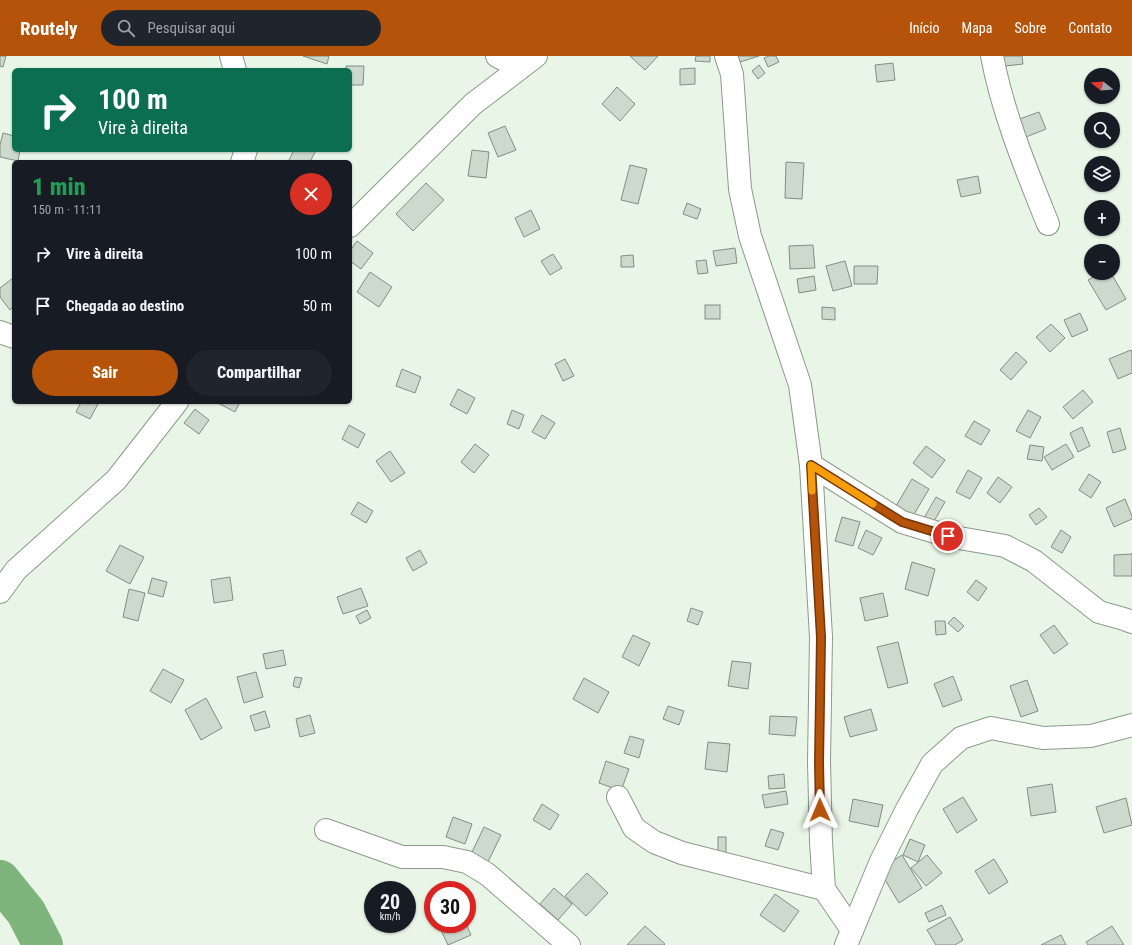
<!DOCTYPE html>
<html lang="pt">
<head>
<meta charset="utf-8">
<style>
	body { margin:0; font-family:"Roboto Condensed",sans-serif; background:#20242c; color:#f1f3f6; height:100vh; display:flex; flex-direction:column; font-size:15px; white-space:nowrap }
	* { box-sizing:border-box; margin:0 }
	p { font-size:13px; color:#9ea1a6 }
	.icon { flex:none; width:22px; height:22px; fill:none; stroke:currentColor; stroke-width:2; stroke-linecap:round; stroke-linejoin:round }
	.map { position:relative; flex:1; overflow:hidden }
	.details { position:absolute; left:12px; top:104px; width:340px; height:244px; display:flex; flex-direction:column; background:#171b24; border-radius:6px; box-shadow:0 1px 3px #0004 }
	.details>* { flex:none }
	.hud { position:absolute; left:12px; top:12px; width:340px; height:84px; border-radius:6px; box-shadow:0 1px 3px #0004; background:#0b6e4f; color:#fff; overflow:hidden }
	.needle { width:26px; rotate:287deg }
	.buttons { position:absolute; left:1084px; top:12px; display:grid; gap:8px }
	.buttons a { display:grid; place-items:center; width:36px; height:36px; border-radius:50%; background:#171b24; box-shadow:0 1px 3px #0004; font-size:20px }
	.speed { position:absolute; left:364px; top:825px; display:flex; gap:8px; font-size:20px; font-weight:700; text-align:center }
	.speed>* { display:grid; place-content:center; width:52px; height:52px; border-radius:50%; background:#171b24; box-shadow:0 1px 3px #0004; line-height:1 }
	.speed small { font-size:10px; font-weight:400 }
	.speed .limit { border:6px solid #d22; background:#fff; color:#111 }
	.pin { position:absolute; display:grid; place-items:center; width:34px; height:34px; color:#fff; margin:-17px; border:2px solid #fff; border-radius:50%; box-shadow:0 1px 4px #0007 }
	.me { position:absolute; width:44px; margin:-22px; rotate:359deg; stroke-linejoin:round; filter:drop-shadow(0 0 3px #0008) }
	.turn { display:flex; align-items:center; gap:14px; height:84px; padding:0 20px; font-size:18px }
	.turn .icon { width:52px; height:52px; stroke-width:2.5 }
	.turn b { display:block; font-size:28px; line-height:34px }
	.round { display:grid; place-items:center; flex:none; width:42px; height:42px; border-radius:21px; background:#20242c }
	.head { display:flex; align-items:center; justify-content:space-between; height:68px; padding:0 20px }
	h1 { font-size:24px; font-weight:800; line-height:30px; color:#1e9e55 }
	.button { display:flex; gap:8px; margin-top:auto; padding:8px 20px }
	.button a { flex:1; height:46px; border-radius:24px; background:#b45309; color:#fff; font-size:16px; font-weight:800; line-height:46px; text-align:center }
	.button a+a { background:#20242c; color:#f1f3f6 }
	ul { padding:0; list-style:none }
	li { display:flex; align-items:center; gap:12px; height:52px; padding:0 20px }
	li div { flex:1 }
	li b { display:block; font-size:15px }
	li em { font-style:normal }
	header { display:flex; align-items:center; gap:24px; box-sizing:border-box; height:56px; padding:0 20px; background:#b45309; color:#fff }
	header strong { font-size:19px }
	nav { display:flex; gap:22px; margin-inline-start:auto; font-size:14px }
	.search { width:280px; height:36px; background:#20242c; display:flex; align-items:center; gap:10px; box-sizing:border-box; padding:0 14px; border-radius:22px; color:#9ea1a6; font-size:15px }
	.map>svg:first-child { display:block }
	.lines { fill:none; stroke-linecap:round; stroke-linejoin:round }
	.river { stroke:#7fb47c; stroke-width:40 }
	.building { fill:#cdd9cc; stroke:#828e81 }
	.minor-casing { stroke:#8d998c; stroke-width:24 }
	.minor { stroke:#fff; stroke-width:22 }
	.route-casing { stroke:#753606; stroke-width:10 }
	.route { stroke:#b45309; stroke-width:7 }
	.slow { stroke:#f59e0b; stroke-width:7 }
</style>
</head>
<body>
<header>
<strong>Routely</strong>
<div class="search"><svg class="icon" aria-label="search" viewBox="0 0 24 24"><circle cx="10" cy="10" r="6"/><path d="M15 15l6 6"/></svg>Pesquisar aqui</div>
<nav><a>Início</a><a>Mapa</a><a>Sobre</a><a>Contato</a></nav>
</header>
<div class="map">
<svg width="1132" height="889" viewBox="0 0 1132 889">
	<rect width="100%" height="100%" fill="#e8f5e7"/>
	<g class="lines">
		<path class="river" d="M0,824L26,856L43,889"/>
	</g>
	<g class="building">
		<path d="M0,0H6L3,11L0,10Z"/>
		<path d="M303,0H329L327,8Z"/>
		<path d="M630,0H658L645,14Z"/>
		<path d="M696,0H710V6L695,5Z"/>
		<path d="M738,0H759L740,6Z"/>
		<path d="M769,0H776L779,6L768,11L764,2Z"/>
		<path d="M995,0H1022L1023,8L996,11Z"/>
		<path d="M893,7L895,24L877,26L875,9Z"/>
		<path d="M759,9L765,17L758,23L752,15Z"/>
		<path d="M346,10H364L363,29H350V14H346Z"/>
		<path d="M695,12V28L680,29V13Z"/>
		<path d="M617,31L635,48L620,65L602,48Z"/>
		<path d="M1039,56L1046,73L1021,83L1014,65Z"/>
		<path d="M505,70L516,94L498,101L488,77Z"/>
		<path d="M3,77L14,80V94H20L18,105L0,101V89Z"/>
		<path d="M294,94H316L310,106H288Z"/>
		<path d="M472,94L489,96L486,122L468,120Z"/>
		<path d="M786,106L804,107L802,143L785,142Z"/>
		<path d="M630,109L647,113L638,148L621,144Z"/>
		<path d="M978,120L981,137L961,141L957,124Z"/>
		<path d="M426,127L444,144L413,175L396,158Z"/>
		<path d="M687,147L701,153L697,163L683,158Z"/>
		<path d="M531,154L540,173L524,181L515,162Z"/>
		<path d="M357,185L373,197L361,213L350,205V195Z"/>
		<path d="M813,189L815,212L790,213L789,190Z"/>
		<path d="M735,192L737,207L716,210L713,195Z"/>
		<path d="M553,198L562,212L550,219L541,205Z"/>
		<path d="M633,199L634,211H621V200Z"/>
		<path d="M706,204L708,217L698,218L696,205Z"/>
		<path d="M845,205L852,230L833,235L826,210Z"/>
		<path d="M854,210H878L877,228H854Z"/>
		<path d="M370,216L392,231L379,251L357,236Z"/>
		<path d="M1101,217H1111L1126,243L1106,254L1088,224Z"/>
		<path d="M814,220L816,234L799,237L797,223Z"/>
		<path d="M13,222L14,250L10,254L0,241V232Z"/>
		<rect x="705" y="249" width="15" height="14"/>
		<path d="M822,251L835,252V264L822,263Z"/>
		<path d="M1080,257L1088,274L1072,281L1064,264Z"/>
		<path d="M1051,268L1065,282L1050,296L1036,281Z"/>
		<path d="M1131,294L1132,297V317L1118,323L1109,303Z"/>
		<path d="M1016,296L1027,306L1011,324L1000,314Z"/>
		<path d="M565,303L574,320L563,325L555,308Z"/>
		<path d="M402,313L421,321L415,337L396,330Z"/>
		<path d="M458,333L475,342L467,358L450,349Z"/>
		<path d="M1083,334L1093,346L1073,363L1063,351Z"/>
		<path d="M81,346H99L90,363L76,356Z"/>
		<path d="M216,346H240L235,356Z"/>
		<path d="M195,353L209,364L199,378L184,367Z"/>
		<path d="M512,354L524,359L519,373L507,368Z"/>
		<path d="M1028,354L1041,361L1030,382L1016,375Z"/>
		<path d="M542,359L555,367L545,383L532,376Z"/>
		<path d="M974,365L990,374L981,389L965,380Z"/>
		<path d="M349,369L365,378L358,392L342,383Z"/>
		<path d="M1082,371L1090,390L1078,396L1070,377Z"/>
		<path d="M1120,372L1126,393L1113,397L1107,376Z"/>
		<path d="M475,388L489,399L474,417L461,406Z"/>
		<path d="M1066,388L1074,401L1052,414L1044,401Z"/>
		<path d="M1030,389L1044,391L1042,405L1027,403Z"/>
		<path d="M926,390L945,404L932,422L913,407Z"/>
		<path d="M390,395L405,417L391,426L376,405Z"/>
		<path d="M968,414L982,422L970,443L956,436Z"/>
		<path d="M1089,418L1101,426L1091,442L1079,434Z"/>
		<path d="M998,421L1012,431L1000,447L987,437Z"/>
		<path d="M912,423L929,433L910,465L893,455Z"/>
		<path d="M936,441L945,446L933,467L924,462Z"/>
		<path d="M1125,443L1132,460V463L1114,471L1106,452Z"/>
		<path d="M358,446L373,455L366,467L351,458Z"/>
		<path d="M1039,452L1047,461L1036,469L1029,459Z"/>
		<path d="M842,461L860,466L853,490L835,485Z"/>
		<path d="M866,474L882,482L873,499L858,492Z"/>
		<path d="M1061,474L1071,481L1062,497L1051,491Z"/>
		<path d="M120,489L144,501L130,528L106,515Z"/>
		<path d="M420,494L427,507L413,515L406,502Z"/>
		<path d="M1132,498V520H1114V499Z"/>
		<path d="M912,506L935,513L928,540L905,533Z"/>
		<path d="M230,521L233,544L214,547L211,524Z"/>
		<path d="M152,522L167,526L163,541L148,537Z"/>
		<path d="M976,524L987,532L978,545L967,536Z"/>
		<path d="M361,532L368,550L343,558L337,541Z"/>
		<path d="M129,533L145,537L138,565L123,561Z"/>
		<path d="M883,537L888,560L865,565L860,542Z"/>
		<path d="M691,552L703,556L698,569L687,565Z"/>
		<path d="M367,554L371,562L360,568L356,560Z"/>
		<path d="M954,561L964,570L958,576L948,567Z"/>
		<path d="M935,565H945L946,578L936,579Z"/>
		<path d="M1054,569L1068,588L1054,598L1040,579Z"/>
		<path d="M633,579L650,587L639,610L622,601Z"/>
		<path d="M898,586L908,627L888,632L877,591Z"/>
		<path d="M283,594L286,609L266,613L263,598Z"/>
		<path d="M732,605L751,607L748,633L728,630Z"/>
		<path d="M163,613L184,624L171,647L150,635Z"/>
		<path d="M256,616L263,641L244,647L237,621Z"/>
		<path d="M953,620L962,644L943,651L934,628Z"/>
		<path d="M295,621L302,622L299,632L293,630Z"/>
		<path d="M584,622L609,636L598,657L573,643Z"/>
		<path d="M1027,624L1038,655L1021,661L1010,630Z"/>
		<path d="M206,642L222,672L201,684L185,654Z"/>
		<path d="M668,650L684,655L679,669L663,663Z"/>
		<path d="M871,653L877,674L850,681L844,661Z"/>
		<path d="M265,655L270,671L255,675L250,660Z"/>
		<path d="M310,659L315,677L300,681L296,663Z"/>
		<path d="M770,660L797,661L795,680L769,678Z"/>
		<path d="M630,680L644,684L639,702L624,697Z"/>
		<path d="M708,686L730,688L727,716L705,713Z"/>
		<path d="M606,705L629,713L621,735L599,727Z"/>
		<path d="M784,718L785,732L769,733L768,720Z"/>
		<path d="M1052,728L1056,756L1031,760L1027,732Z"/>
		<path d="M786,735L788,748L765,752L762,739Z"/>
		<path d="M963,741L977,764L957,777L943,753Z"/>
		<path d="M1126,742L1132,769L1104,777L1096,751Z"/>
		<path d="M853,743L883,749L878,771L849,765Z"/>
		<path d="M542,748L559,759L550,774L533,764Z"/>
		<path d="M453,761L472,768L465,788L446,781Z"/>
		<path d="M484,771L501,779L488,806L471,798Z"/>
		<path d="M771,773L784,777L778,794L765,790Z"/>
		<rect x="718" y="781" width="8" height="22"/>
		<path d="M910,783L925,789L918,806L903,799Z"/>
		<path d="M902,799L922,832L899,847L879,814Z"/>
		<path d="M927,799L942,817L926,830L911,812Z"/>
		<path d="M994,803L1008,826L989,838L975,815Z"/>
		<path d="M587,817L608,837L586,860L565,840Z"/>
		<path d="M554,832L572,848L558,864L540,848Z"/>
		<path d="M775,838L799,855L784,876L760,859Z"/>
		<path d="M942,849L946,859L929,866L925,857Z"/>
		<path d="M950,861L963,884L955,889H936L927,874Z"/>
		<path d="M438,868H466L471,879L448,889Z"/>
		<path d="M645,870L665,888L664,889H627Z"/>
		<path d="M1112,870L1124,889H1088L1086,886Z"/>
		<path d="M1061,879L1066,889H1041Z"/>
	</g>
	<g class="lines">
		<g class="minor-casing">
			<g id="minor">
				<path d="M231,0L235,14"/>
				<path d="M497,0L520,12"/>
				<path d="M726,0L732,18L740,133L750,180L800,329L811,409L821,581L819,706L821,786L824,833L852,874"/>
				<path d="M992,0C1003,58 1026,113 1048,168"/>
				<path d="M242,106L246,94"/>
				<path d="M350,170L473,48L536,0"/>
				<path d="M0,276L14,281"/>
				<path d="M811,409L902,466L948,480L1005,490L1034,505L1099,556L1124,563L1132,566"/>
				<path d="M0,536L16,514L116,424L177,346"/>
				<path d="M618,741L634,772L654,786L682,797L824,833"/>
				<path d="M326,774L402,801H443L467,806L487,818L569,889"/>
				<path d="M846,889L881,805L907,753L932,708L961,682L991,672L1043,682L1091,680L1132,669"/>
			</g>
		</g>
		<use href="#minor" class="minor"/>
	</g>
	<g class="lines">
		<g class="route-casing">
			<path id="route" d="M820,754L819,706L821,581L811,409L902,466L948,480"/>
		</g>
		<use href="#route" class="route"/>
		<path class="slow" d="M812,435L811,409L873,448"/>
	</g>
</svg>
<div class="buttons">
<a><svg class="needle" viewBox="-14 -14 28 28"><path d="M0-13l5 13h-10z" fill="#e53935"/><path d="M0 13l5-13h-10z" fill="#9ea1a6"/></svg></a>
<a><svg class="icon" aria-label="search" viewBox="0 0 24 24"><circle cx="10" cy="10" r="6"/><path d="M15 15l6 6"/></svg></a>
<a><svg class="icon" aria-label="layers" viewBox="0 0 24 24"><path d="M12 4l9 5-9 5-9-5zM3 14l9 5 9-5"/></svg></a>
<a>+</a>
<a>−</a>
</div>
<div class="speed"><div>20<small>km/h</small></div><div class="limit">30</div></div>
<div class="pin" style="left:948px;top:480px;background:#d93025"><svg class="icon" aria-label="arrive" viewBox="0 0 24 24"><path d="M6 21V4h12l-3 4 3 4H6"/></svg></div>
<svg class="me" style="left:820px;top:754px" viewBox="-20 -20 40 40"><path d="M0-17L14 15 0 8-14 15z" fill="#b45309" stroke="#fff" stroke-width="4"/></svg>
<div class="hud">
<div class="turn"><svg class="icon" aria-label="right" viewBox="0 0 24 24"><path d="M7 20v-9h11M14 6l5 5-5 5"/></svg><div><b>100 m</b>Vire à direita</div></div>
</div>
<section class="details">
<div class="head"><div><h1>1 min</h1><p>150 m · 11:11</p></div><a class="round" style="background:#d93025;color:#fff"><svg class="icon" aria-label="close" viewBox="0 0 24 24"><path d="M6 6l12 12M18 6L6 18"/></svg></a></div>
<ul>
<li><svg class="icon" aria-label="right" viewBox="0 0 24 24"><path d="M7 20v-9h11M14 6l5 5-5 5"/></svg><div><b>Vire à direita</b></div><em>100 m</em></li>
<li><svg class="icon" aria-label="arrive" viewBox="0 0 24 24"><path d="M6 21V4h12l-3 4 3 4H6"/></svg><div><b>Chegada ao destino</b></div><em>50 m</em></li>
</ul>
<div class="button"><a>Sair</a><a>Compartilhar</a></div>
</section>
</div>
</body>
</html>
